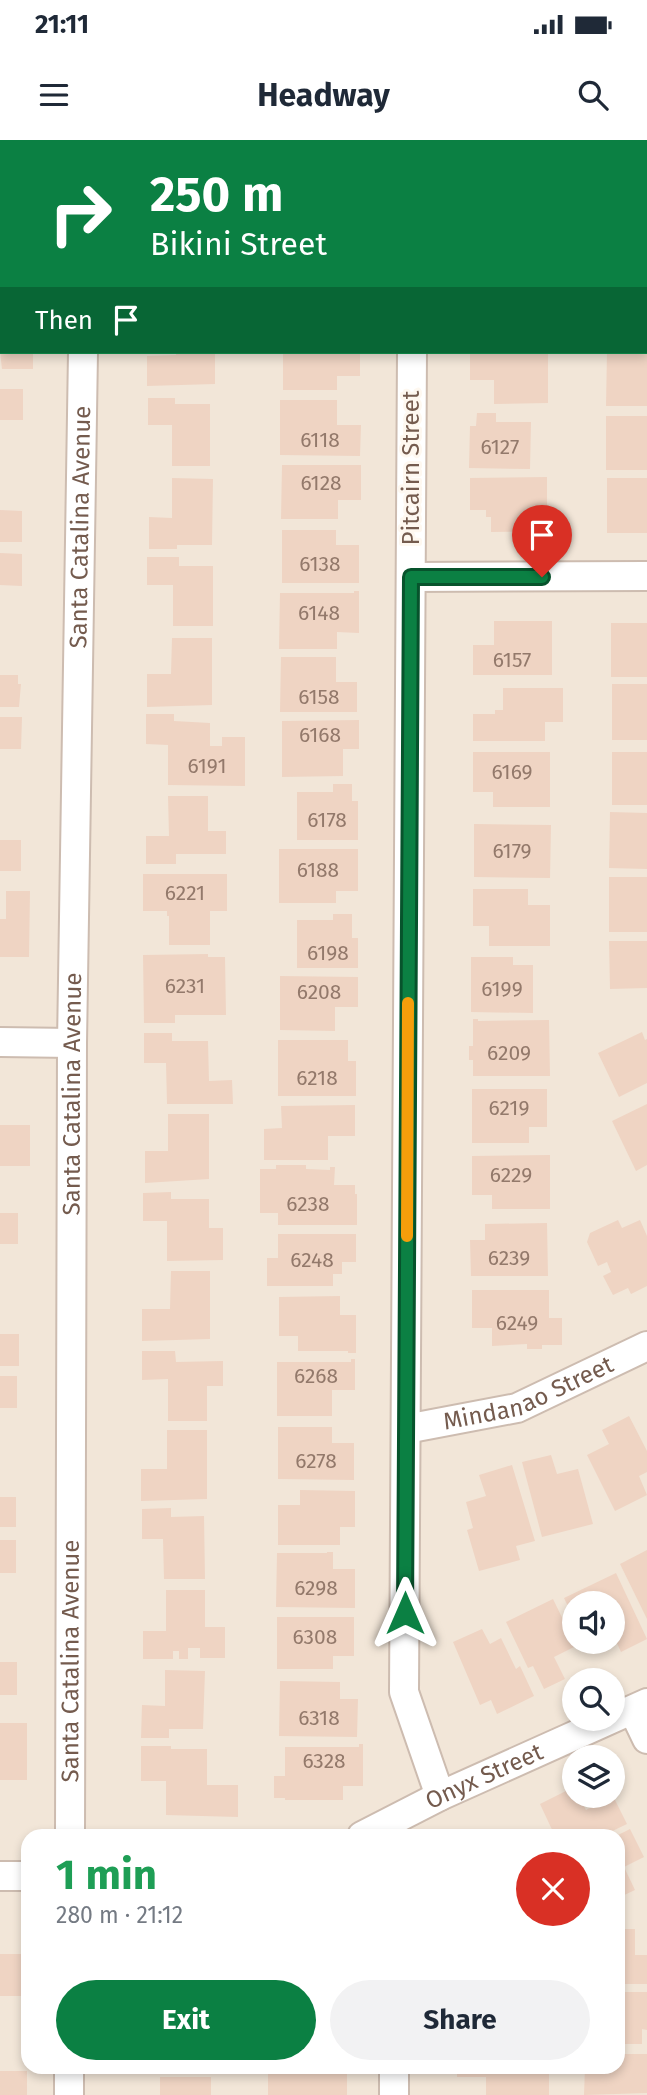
<!DOCTYPE html>
<html lang="en">
<head>
<meta charset="utf-8">
<style>
	body { margin:0; font-family:"Fira Sans",sans-serif; background:#f2f2f3; color:#1f2937; height:100vh; display:flex; flex-direction:column; font-size:26px; white-space:nowrap }
	* { box-sizing:border-box; margin:0 }
	p { font-size:23px; color:#747a83 }
	.icon { flex:none; width:38px; height:38px; fill:none; stroke:currentColor; stroke-width:2; stroke-linecap:round; stroke-linejoin:round }
	.map { position:relative; flex:1; overflow:hidden }
	.details { position:absolute; left:21px; top:1689px; width:604px; height:245px; display:flex; flex-direction:column; background:#fff; border-radius:21px; box-shadow:0 4px 10px #0003 }
	.details>* { flex:none }
	.top-card { position:absolute; left:0px; top:0px; width:648px; height:214px; box-shadow:0 4px 10px #0003; background:#0b8043; color:#fff; overflow:hidden }
	.controls { position:absolute; left:562px; top:1451px; display:grid; gap:14px }
	.controls a { display:grid; place-items:center; width:63px; height:63px; border-radius:50%; background:#fff; box-shadow:0 4px 10px #0003; font-size:35px }
	.pin { position:absolute; display:grid; place-items:center; width:60px; height:60px; color:#fff; margin:-72px -30px; border-radius:50% 50% 50% 0; rotate:-45deg; box-shadow:0 0 7px #0007 }
	.pin .icon { rotate:45deg }
	.me { position:absolute; width:77px; margin:-38px; rotate:0deg; stroke-linejoin:round; filter:drop-shadow(0 0 5px #0008) }
	.turn { display:flex; align-items:center; gap:24px; height:147px; padding:0 35px; font-size:32px }
	.turn .icon { width:91px; height:91px; stroke-width:2.5 }
	.turn b { display:block; font-size:49px; line-height:60px }
	.then { display:flex; align-items:center; height:66px; padding:0 35px; background:#0003; gap:14px; font-size:26px }
	.round { display:grid; place-items:center; flex:none; width:74px; height:74px; border-radius:37px; background:#f2f2f3 }
	.overview { display:flex; align-items:center; justify-content:space-between; height:119px; padding:0 35px }
	h1 { font-size:42px; font-weight:700; line-height:52px; color:#1e9e55 }
	.button { display:flex; gap:14px; margin-top:auto; padding:14px 35px }
	.button a { flex:1; height:80px; border-radius:42px; background:#0b8043; color:#fff; font-size:28px; font-weight:700; line-height:80px; text-align:center }
	.button a+a { background:#f2f2f3; color:#1f2937 }
	.status { display:flex; justify-content:space-between; align-items:center; height:49px; padding:0 35px; background:#fff; direction:ltr }
	.status svg { height:19px; fill:currentColor }
	header { display:flex; justify-content:space-between; align-items:center; height:91px; padding:0 35px; background:#fff; font-size:32px; font-weight:700 }
	.map>svg:first-child { display:block }
	.residential { fill:#f2e6d8; fill-rule:evenodd }
	.building { fill:#efd4c3 }
	.lines { fill:none; stroke-linecap:round; stroke-linejoin:round }
	.street-casing { stroke:#cdbcb0; stroke-width:32 }
	.street { stroke:#fff; stroke-width:28 }
	.route-casing { stroke:#07532c; stroke-width:18 }
	.route { stroke:#0b8043; stroke-width:12 }
	.slow { stroke:#f59e0b; stroke-width:12 }
	.labels { text-anchor:middle; dominant-baseline:central; stroke-width:6; stroke-linejoin:round; paint-order:stroke }
	.number-label { font-size:21px; fill:#93796b }
	.street-label { font-size:24px; fill:#745b4e; stroke:#fef8f0 }
</style>
</head>
<body>
<div class="status"><b>21:11</b><svg viewBox="0 0 49 12"><path d="M0 12V9h3v3zM5 12V6h3v6zM10 12V3h3v9zM15 12V0h3v12zM26 1h20v11H26zM47 4h2v5h-2z"/></svg></div>
<header><svg class="icon" aria-label="menu" viewBox="0 0 24 24"><path d="M4 6h16M4 12h16M4 18h16"/></svg>Headway<svg class="icon" aria-label="search" viewBox="0 0 24 24"><circle cx="10" cy="10" r="6"/><path d="M15 15l6 6"/></svg></header>
<div class="map">
<svg width="647" height="1955" viewBox="0 0 647 1955">
	<rect width="100%" height="100%" fill="#fbf4e9"/>
	<path class="residential" d="M0,0H647V1955H0ZM2,2H646V212H2ZM574,1463H612V1502H574ZM574,1540H612V1578H574ZM574,1617H612V1656H574ZM28,1696H618V1927H28Z"/>
	<g class="building">
		<path d="M0,212H33V229H2Z"/>
		<path d="M176,212H215V244L147,246V216L176,215Z"/>
		<path d="M283,212H360V236H337V250H283Z"/>
		<path d="M470,212H548V263L494,264V240H470Z"/>
		<path d="M607,212H647V266H606Z"/>
		<rect x="0" y="249" width="23" height="31"/>
		<path d="M148,258H175V264H210V326H172V285H148Z"/>
		<path d="M280,260H337V285H361L360,316L280,315Z"/>
		<path d="M477,273H496V282H531L530,329L469,328L470,286H476Z"/>
		<rect x="606" y="276" width="41" height="54"/>
		<path d="M282,325H361V360H338V379H281Z"/>
		<path d="M547,337V391L491,392V377H486V370H470V338Z"/>
		<path d="M172,338L213,339L212,405H177V409H149V377L172,378Z"/>
		<rect x="607" y="338" width="40" height="55"/>
		<path d="M0,370L22,371V402H0Z"/>
		<path d="M282,390H336V405H359V443H282Z"/>
		<path d="M0,413L22,414V446L0,445Z"/>
		<path d="M147,417H179V426H213V486H173V445H147Z"/>
		<path d="M354,451H359V493L337,492V509H279L280,453H354Z"/>
		<path d="M494,481H552V535H473V505H494Z"/>
		<rect x="611" y="483" width="36" height="54"/>
		<path d="M172,498H212V565L147,567V534H171Z"/>
		<path d="M281,517H336V542H357V572H280Z"/>
		<path d="M0,535H18V544H21L19,567H0Z"/>
		<rect x="612" y="544" width="35" height="56"/>
		<path d="M503,548H563V582H545V601H473V574H495V570H503Z"/>
		<path d="M146,574H174V581L210,583V606H222V597H245V646L168,645V605L146,604Z"/>
		<path d="M0,577H22L21,609H0Z"/>
		<path d="M359,580V609H343V636L282,637V581Z"/>
		<path d="M473,612H550V667H493V652H473Z"/>
		<rect x="612" y="612" width="35" height="53"/>
		<path d="M333,644H352V661H358V700H297V652H333Z"/>
		<path d="M168,656H208V691H226V714H176V724H146V696H169Z"/>
		<path d="M610,672L647,673V729L609,728Z"/>
		<path d="M474,684L551,685L550,738L474,737Z"/>
		<rect x="0" y="700" width="21" height="31"/>
		<path d="M279,709H358V751H336V763H279Z"/>
		<path d="M143,734H227V771H210V805H169V776H167V771H143Z"/>
		<rect x="609" y="737" width="38" height="55"/>
		<path d="M473,749H528V765H550V806H489V786H473Z"/>
		<path d="M6,751H30L29,817H0V779H6Z"/>
		<path d="M333,774H352V798H358V828H297V780H333Z"/>
		<path d="M609,801H647V848L610,849Z"/>
		<path d="M208,814V817H225L226,875H175V883H144L143,815Z"/>
		<path d="M471,817H513V825H533V873L471,872Z"/>
		<path d="M280,836L358,837V867H335V891L280,890Z"/>
		<path d="M473,879H478V881L549,880L550,936H473V920H469V906H473Z"/>
		<path d="M642,892L645,900L647,899V943L619,957L598,913Z"/>
		<path d="M144,893H172V901H208L209,941L232,940L233,964H167L166,923H144Z"/>
		<path d="M278,900H348V921H356V956H278Z"/>
		<path d="M472,949H547V987H529V1003H472Z"/>
		<path d="M647,964V1025L636,1031L612,981Z"/>
		<path d="M355,965V996H328V1020H264V989L282,988L281,966Z"/>
		<path d="M168,974H209V1039L145,1043V1011H168Z"/>
		<rect x="0" y="985" width="30" height="41"/>
		<path d="M550,1015V1069H492V1055H472V1016Z"/>
		<path d="M276,1025H306V1029L330,1030V1027H335L334,1045H355V1054H357V1085H278V1073H260V1029H276Z"/>
		<path d="M171,1052V1059H209V1088H223V1120L167,1121V1081H143V1053Z"/>
		<rect x="0" y="1073" width="18" height="31"/>
		<path d="M618,1080L622,1088L640,1080L647,1096V1146L631,1154L628,1148L613,1155L603,1136L611,1132L607,1122L598,1126L587,1102L590,1093Z"/>
		<path d="M547,1083L548,1136H471L470,1100H485V1084Z"/>
		<path d="M278,1094H356V1122H342V1134H333V1146H267V1118H278Z"/>
		<path d="M171,1131H210V1199L142,1201V1169H170Z"/>
		<path d="M472,1150H549V1178H562V1205H542V1209H527V1204L492,1206V1188H472Z"/>
		<path d="M340,1156V1175H356V1213H348V1211H298V1196H279V1157Z"/>
		<rect x="0" y="1194" width="19" height="32"/>
		<path d="M142,1211H175L176,1222L223,1221V1246H207V1281H168V1239L142,1240Z"/>
		<path d="M351,1219H355V1250H332V1276H277V1222H351Z"/>
		<rect x="0" y="1236" width="17" height="32"/>
		<path d="M629,1276L647,1311V1332L639,1336L647,1355L615,1371L587,1315L609,1304L602,1290Z"/>
		<path d="M278,1287H332V1303H354V1340L278,1339Z"/>
		<path d="M167,1290H207V1359L141,1361V1329H167Z"/>
		<path d="M551,1315L557,1334L578,1329L593,1384L542,1397L522,1322Z"/>
		<path d="M512,1325L535,1401L516,1406L520,1420L479,1431L467,1390L473,1388L466,1362L486,1356L479,1335Z"/>
		<path d="M300,1350L355,1351V1387H340V1405H278V1365H300Z"/>
		<rect x="0" y="1357" width="16" height="30"/>
		<path d="M171,1368V1377L204,1376L205,1439H164L163,1399H142V1369Z"/>
		<rect x="0" y="1400" width="16" height="33"/>
		<path d="M647,1410V1479L620,1424Z"/>
		<path d="M327,1412H333V1429H355V1468L276,1467L277,1413H327Z"/>
		<path d="M616,1433L647,1499L621,1512L616,1501L590,1513L585,1502H612V1463H574V1479L564,1458Z"/>
		<path d="M166,1450H205V1487H225V1518H200V1508H188V1519H179V1511H173V1519H143V1491H166Z"/>
		<path d="M553,1459L576,1506L554,1517L565,1539L544,1549L533,1526L528,1528L506,1482Z"/>
		<path d="M277,1477H354V1516H333V1529H277Z"/>
		<path d="M482,1489L490,1504L501,1498L516,1529L520,1526L534,1556L497,1574L491,1560L480,1565L453,1502Z"/>
		<rect x="0" y="1522" width="17" height="33"/>
		<path d="M165,1530L205,1531L203,1589H169V1598H141L142,1565L165,1566Z"/>
		<path d="M280,1541L340,1542V1559H358L357,1597L279,1596Z"/>
		<rect x="0" y="1583" width="27" height="57"/>
		<path d="M359,1604H363V1646H343V1660H285V1658H274V1636H285V1607H359Z"/>
		<path d="M141,1606H171V1609H207V1645H238V1677L166,1675V1641H141Z"/>
		<path d="M574,1647V1656H579L586,1670L613,1656L627,1684L602,1696H555L540,1664Z"/>
		<path d="M630,1689L644,1717L624,1727L635,1750L618,1758V1695Z"/>
		<path d="M618,1789H635V1815H647V1844H618Z"/>
		<rect x="0" y="1814" width="26" height="42"/>
		<path d="M618,1852H647V1890L642,1889V1904H618Z"/>
		<path d="M618,1914H647V1953L584,1955L585,1927H618Z"/>
		<path d="M268,1927H326V1930H347V1955H268Z"/>
		<path d="M457,1927H533V1931L549,1932V1955H486V1937H457Z"/>
		<rect x="0" y="1931" width="27" height="24"/>
		<rect x="160" y="1937" width="51" height="18"/>
	</g>
	<g class="lines">
		<g class="street-casing">
			<g id="street">
				<path d="M413,2V0"/>
				<path d="M0,79H2"/>
				<path d="M412,212L404,1552L440,1656"/>
				<path d="M411,437L647,436"/>
				<path d="M0,902L72,903"/>
				<path id="s1" d="M406,1289L517,1268L647,1206"/>
				<path d="M633,1570L647,1599"/>
				<path id="s2" d="M70,1696L72,903L83,212"/>
				<path id="s3" d="M362,1696L440,1656L647,1563"/>
				<path d="M0,1736H28"/>
				<path d="M69,1955V1927"/>
				<path d="M394,1955V1927"/>
			</g>
		</g>
		<use href="#street" class="street"/>
	</g>
	<g class="lines">
		<g class="route-casing">
			<path id="route" d="M405,1473L411,437H542"/>
		</g>
		<use href="#route" class="route"/>
		<path class="slow" d="M407,1096L408,863"/>
	</g>
	<g class="labels">
		<g class="number-label">
			<text x="320" y="300">6118</text>
			<text x="500" y="307">6127</text>
			<text x="321" y="343">6128</text>
			<text x="320" y="424">6138</text>
			<text x="319" y="473">6148</text>
			<text x="512" y="520">6157</text>
			<text x="319" y="557">6158</text>
			<text x="320" y="595">6168</text>
			<text x="207" y="626">6191</text>
			<text x="512" y="632">6169</text>
			<text x="327" y="680">6178</text>
			<text x="512" y="711">6179</text>
			<text x="318" y="730">6188</text>
			<text x="185" y="753">6221</text>
			<text x="328" y="813">6198</text>
			<text x="185" y="846">6231</text>
			<text x="502" y="849">6199</text>
			<text x="319" y="852">6208</text>
			<text x="509" y="913">6209</text>
			<text x="317" y="938">6218</text>
			<text x="509" y="968">6219</text>
			<text x="511" y="1035">6229</text>
			<text x="308" y="1064">6238</text>
			<text x="509" y="1118">6239</text>
			<text x="312" y="1120">6248</text>
			<text x="517" y="1183">6249</text>
			<text x="316" y="1236">6268</text>
			<text x="316" y="1321">6278</text>
			<text x="316" y="1448">6298</text>
			<text x="315" y="1497">6308</text>
			<text x="319" y="1578">6318</text>
			<text x="324" y="1621">6328</text>
		</g>
		<g class="street-label">
			<text transform="translate(411 328) rotate(-90)">Pitcairn Street</text>
			<text stroke="none"><textPath href="#s2" startOffset="1309">Santa Catalina Avenue</textPath></text>
			<text stroke="none"><textPath href="#s2" startOffset="742">Santa Catalina Avenue</textPath></text>
			<text stroke="none"><textPath href="#s1" startOffset="128">Mindanao Street</textPath></text>
			<text stroke="none"><textPath href="#s2" startOffset="175">Santa Catalina Avenue</textPath></text>
			<text stroke="none"><textPath href="#s3" startOffset="136">Onyx Street</textPath></text>
		</g>
	</g>
</svg>
<div class="controls">
<a><svg class="icon" aria-label="sound" viewBox="0 0 24 24"><path d="M4 9h4l5-4v14l-5-4H4zM17 9q2 3 0 6"/></svg></a>
<a><svg class="icon" aria-label="search" viewBox="0 0 24 24"><circle cx="10" cy="10" r="6"/><path d="M15 15l6 6"/></svg></a>
<a><svg class="icon" aria-label="layers" viewBox="0 0 24 24"><path d="M12 4l9 5-9 5-9-5zM3 14l9 5 9-5"/></svg></a>
</div>
<div class="pin" style="left:542px;top:437px;background:#d93025"><svg class="icon" aria-label="arrive" viewBox="0 0 24 24"><path d="M6 21V4h12l-3 4 3 4H6"/></svg></div>
<svg class="me" style="left:405px;top:1473px" viewBox="-20 -20 40 40"><path d="M0-17L14 15 0 8-14 15z" fill="#0b8043" stroke="#fff" stroke-width="4"/></svg>
<div class="top-card">
<div class="turn"><svg class="icon" aria-label="right" viewBox="0 0 24 24"><path d="M7 20v-9h11M14 6l5 5-5 5"/></svg><div><b>250 m</b>Bikini Street</div></div>
<div class="then">Then<svg class="icon" aria-label="arrive" viewBox="0 0 24 24"><path d="M6 21V4h12l-3 4 3 4H6"/></svg></div>
</div>
<section class="details">
<div class="overview"><div><h1>1 min</h1><p>280 m · 21:12</p></div><a class="round" style="background:#d93025;color:#fff"><svg class="icon" aria-label="close" viewBox="0 0 24 24"><path d="M6 6l12 12M18 6L6 18"/></svg></a></div>
<div class="button"><a>Exit</a><a>Share</a></div>
</section>
</div>
</body>
</html>
